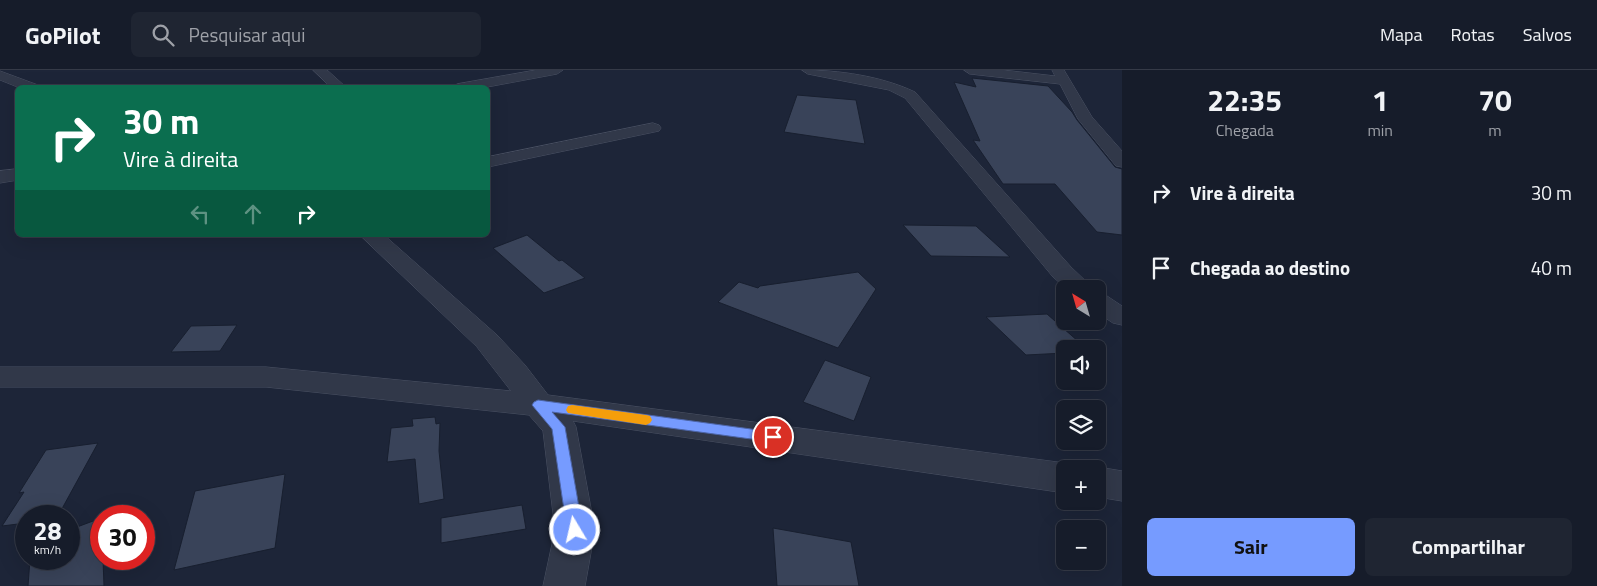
<!DOCTYPE html>
<html lang="pt">
<head>
<meta charset="utf-8">
<style>
	body { margin:0; font-family:"Titillium Web",sans-serif; background:#1f2532; color:#f1f3f6; height:100vh; display:flex; flex-direction:column; font-size:19px; white-space:nowrap }
	* { box-sizing:border-box; margin:0 }
	p { font-size:16px; color:#9ea1a8 }
	.icon { flex:none; width:28px; height:28px; fill:none; stroke:currentColor; stroke-width:2; stroke-linecap:round; stroke-linejoin:round }
	.map { position:relative; flex:1; overflow:hidden }
	.details { display:flex; flex-direction:column; background:#161c2a; width:475px }
	.details>* { flex:none }
	.top-card { position:absolute; left:15px; top:15px; width:475px; height:152px; border-radius:8px; box-shadow:0 5px 20px #0002,0 0 0 1px #353a47; background:#0b6e4f; color:#fff; overflow:hidden }
	.needle { width:32px; rotate:323deg }
	.tools { position:absolute; left:1056px; top:210px; display:grid; gap:10px }
	.tools a { display:grid; place-items:center; width:50px; height:50px; border-radius:8px; background:#161c2a; box-shadow:0 5px 20px #0002,0 0 0 1px #353a47; font-size:25px }
	.speed { position:absolute; left:15px; top:435px; display:flex; gap:10px; font-size:25px; font-weight:700; text-align:center }
	.speed>* { display:grid; place-content:center; width:65px; height:65px; border-radius:50%; background:#161c2a; box-shadow:0 5px 20px #0002,0 0 0 1px #353a47; line-height:1 }
	.speed small { font-size:12px; font-weight:400 }
	.speed .limit { border:8px solid #d22; background:#fff; color:#111 }
	.pin { position:absolute; display:grid; place-items:center; width:42px; height:42px; color:#fff; margin:-21px; border:2px solid #fff; border-radius:50%; box-shadow:0 1px 5px #0007 }
	.me { position:absolute; width:55px; margin:-28px; rotate:351deg; stroke-linejoin:round; filter:drop-shadow(0 0 4px #0008) }
	.turn { display:flex; align-items:center; gap:18px; height:105px; padding:0 25px; font-size:22px }
	.turn .icon { width:65px; height:65px; stroke-width:2.5 }
	.turn b { display:block; font-size:35px; line-height:42px }
	.lanes { display:flex; align-items:center; height:48px; padding:0 25px; background:#0003; justify-content:center; gap:25px; direction:ltr }
	.lanes .off { opacity:.35 }
	.eta { display:flex; justify-content:space-evenly; align-items:center; height:85px; text-align:center }
	.eta b { font-size:30px; font-weight:700; line-height:35px }
	.action { display:flex; gap:10px; margin-top:auto; padding:10px 25px }
	.action a { flex:1; height:58px; border-radius:8px; background:#769bff; color:#111; font-size:20px; font-weight:700; line-height:58px; text-align:center }
	.action a+a { background:#1f2532; color:#f1f3f6 }
	ul { padding:0; list-style:none }
	li { display:flex; align-items:center; gap:15px; height:75px; padding:0 25px }
	li div { flex:1 }
	li b { display:block; font-size:19px }
	li em { font-style:normal }
	header { display:flex; align-items:center; gap:30px; box-sizing:border-box; height:70px; padding:0 25px; background:#161c2a; border-bottom:1px solid #353a47 }
	header strong { font-size:24px }
	nav { display:flex; gap:28px; margin-inline-start:auto; font-size:18px }
	.search { width:350px; height:45px; background:#1f2532; display:flex; align-items:center; gap:12px; box-sizing:border-box; padding:0 18px; border-radius:8px; color:#9ea1a8; font-size:19px }
	main { display:flex; flex:1; min-height:0 }
	.map>svg:first-child { display:block }
	.building { fill:#394359; stroke:#181f2f }
	.lines { fill:none; stroke-linecap:round; stroke-linejoin:round }
	.street-casing { stroke:#4b5264; stroke-width:1 }
	.street { fill:#313849; fill-rule:evenodd }
	.route { fill:#769bff; stroke:#4d65a6 }
	.slow { fill:#f59e0b }
</style>
</head>
<body>
<header>
<strong>GoPilot</strong>
<div class="search"><svg class="icon" aria-label="search" viewBox="0 0 24 24"><circle cx="10" cy="10" r="6"/><path d="M15 15l6 6"/></svg>Pesquisar aqui</div>
<nav><a>Mapa</a><a>Rotas</a><a>Salvos</a></nav>
</header>
<main>
<div class="map">
<svg width="1122" height="516" viewBox="0 0 1122 516">
	<rect width="100%" height="100%" fill="#1d2538"/>
	<g class="building">
		<path d="M972,8L1048,16L1072,42L1077,50L1115,97L1122,99V165L1097,162L1055,114H1003L973,70L980,71L954,12L976,17Z"/>
		<path d="M797,25L856,30L865,74L784,62Z"/>
		<path d="M903,155L976,156L1010,187L931,186Z"/>
		<path d="M527,165L559,191L562,190L585,208L544,223L493,178Z"/>
		<path d="M858,202L876,219L838,278L718,232L739,212L758,218L760,216Z"/>
		<path d="M1047,244L1087,279H1065V283L1026,285L986,247Z"/>
		<path d="M237,255L220,281L171,282L191,256Z"/>
		<path d="M825,290L871,307L854,351L803,332Z"/>
		<path d="M435,347L436,354L440,353L439,381L444,429L419,434L415,389L387,392L391,358L413,356L412,349Z"/>
		<path d="M98,373L58,446H26V453L2,456L24,422L19,423L46,380Z"/>
		<path d="M285,404L275,478L174,500L195,421Z"/>
		<path d="M522,435L526,459L441,473V448Z"/>
		<path d="M101,448V489H103L104,516H28L30,489H69V460Z"/>
		<path d="M773,458L851,472L859,516H777Z"/>
	</g>
	<g class="lines">
		<g class="street-casing">
			<g id="street">
				<path d="M313,0H327L347,18H332Z"/>
				<path d="M536,0H563L557,4L482,18H451L457,14Z"/>
				<path d="M802,0C839,0 881,6 915,22L1071,197L1094,219H1067L1053,207L905,28L889,20L808,4Z"/>
				<path d="M964,0H1003L1055,6L1052,0H1064L1092,47L1122,81V97L1116,96L1078,49L1060,14L970,4Z"/>
				<path d="M0,1L38,15L39,18H20L0,10Z"/>
				<path d="M653,53L659,55L661,58L659,61L488,97V87Z"/>
				<path d="M18,99V110L0,113V101Z"/>
				<path d="M360,165H384L497,265L525,295L548,325L1065,393L1078,399H1065V423L573,351L576,357L595,460L585,516H543L555,460L543,361L529,345L266,317H0V297H266L511,321L477,277Z"/>
				<path d="M1098,224L1107,226L1122,236V255L1113,253L1098,243Z"/>
				<path d="M1098,397L1122,401V431L1098,427V399H1093Z"/>
			</g>
		</g>
		<use href="#street" class="street"/>
	</g>
	<path class="route" d="M538,330L773,362L778,363L780,367L778,371L773,372L552,342L565,357L583,460L580,465L575,467L569,465L567,460L552,359L532,335L534,332Z"/>
	<path class="slow" d="M572,335L646,345L650,346L652,350L650,353L646,355L568,343L566,340L568,336Z"/>
</svg>
<div class="tools">
<a><svg class="needle" viewBox="-14 -14 28 28"><path d="M0-13l5 13h-10z" fill="#e53935"/><path d="M0 13l5-13h-10z" fill="#9ea1a8"/></svg></a>
<a><svg class="icon" aria-label="sound" viewBox="0 0 24 24"><path d="M4 9h4l5-4v14l-5-4H4zM17 9q2 3 0 6"/></svg></a>
<a><svg class="icon" aria-label="layers" viewBox="0 0 24 24"><path d="M12 4l9 5-9 5-9-5zM3 14l9 5 9-5"/></svg></a>
<a>+</a>
<a>−</a>
</div>
<div class="speed"><div>28<small>km/h</small></div><div class="limit">30</div></div>
<div class="pin" style="left:773px;top:367px;background:#d93025"><svg class="icon" aria-label="arrive" viewBox="0 0 24 24"><path d="M6 21V4h12l-3 4 3 4H6"/></svg></div>
<svg class="me" style="left:575px;top:460px" viewBox="-20 -20 40 40"><circle r="17" fill="#769bff" stroke="#fff" stroke-width="3"/><path d="M0-11L8 9 0 5-8 9z" fill="#fff"/></svg>
<div class="top-card">
<div class="turn"><svg class="icon" aria-label="right" viewBox="0 0 24 24"><path d="M7 20v-9h11M14 6l5 5-5 5"/></svg><div><b>30 m</b>Vire à direita</div></div>
<div class="lanes"><svg class="icon off" aria-label="left" viewBox="0 0 24 24"><path d="M17 20v-9H6M10 6l-5 5 5 5"/></svg><svg class="icon off" aria-label="ahead" viewBox="0 0 24 24"><path d="M12 20V5M6 11l6-6 6 6"/></svg><svg class="icon" aria-label="right" viewBox="0 0 24 24"><path d="M7 20v-9h11M14 6l5 5-5 5"/></svg></div>
</div>
</div>
<section class="details">
<div class="eta">
<div><b>22:35</b><p>Chegada</p></div>
<div><b>1</b><p>min</p></div>
<div><b>70</b><p>m</p></div>
</div>
<ul>
<li><svg class="icon" aria-label="right" viewBox="0 0 24 24"><path d="M7 20v-9h11M14 6l5 5-5 5"/></svg><div><b>Vire à direita</b></div><em>30 m</em></li>
<li><svg class="icon" aria-label="arrive" viewBox="0 0 24 24"><path d="M6 21V4h12l-3 4 3 4H6"/></svg><div><b>Chegada ao destino</b></div><em>40 m</em></li>
</ul>
<div class="action"><a>Sair</a><a>Compartilhar</a></div>
</section>
</main>
</body>
</html>
